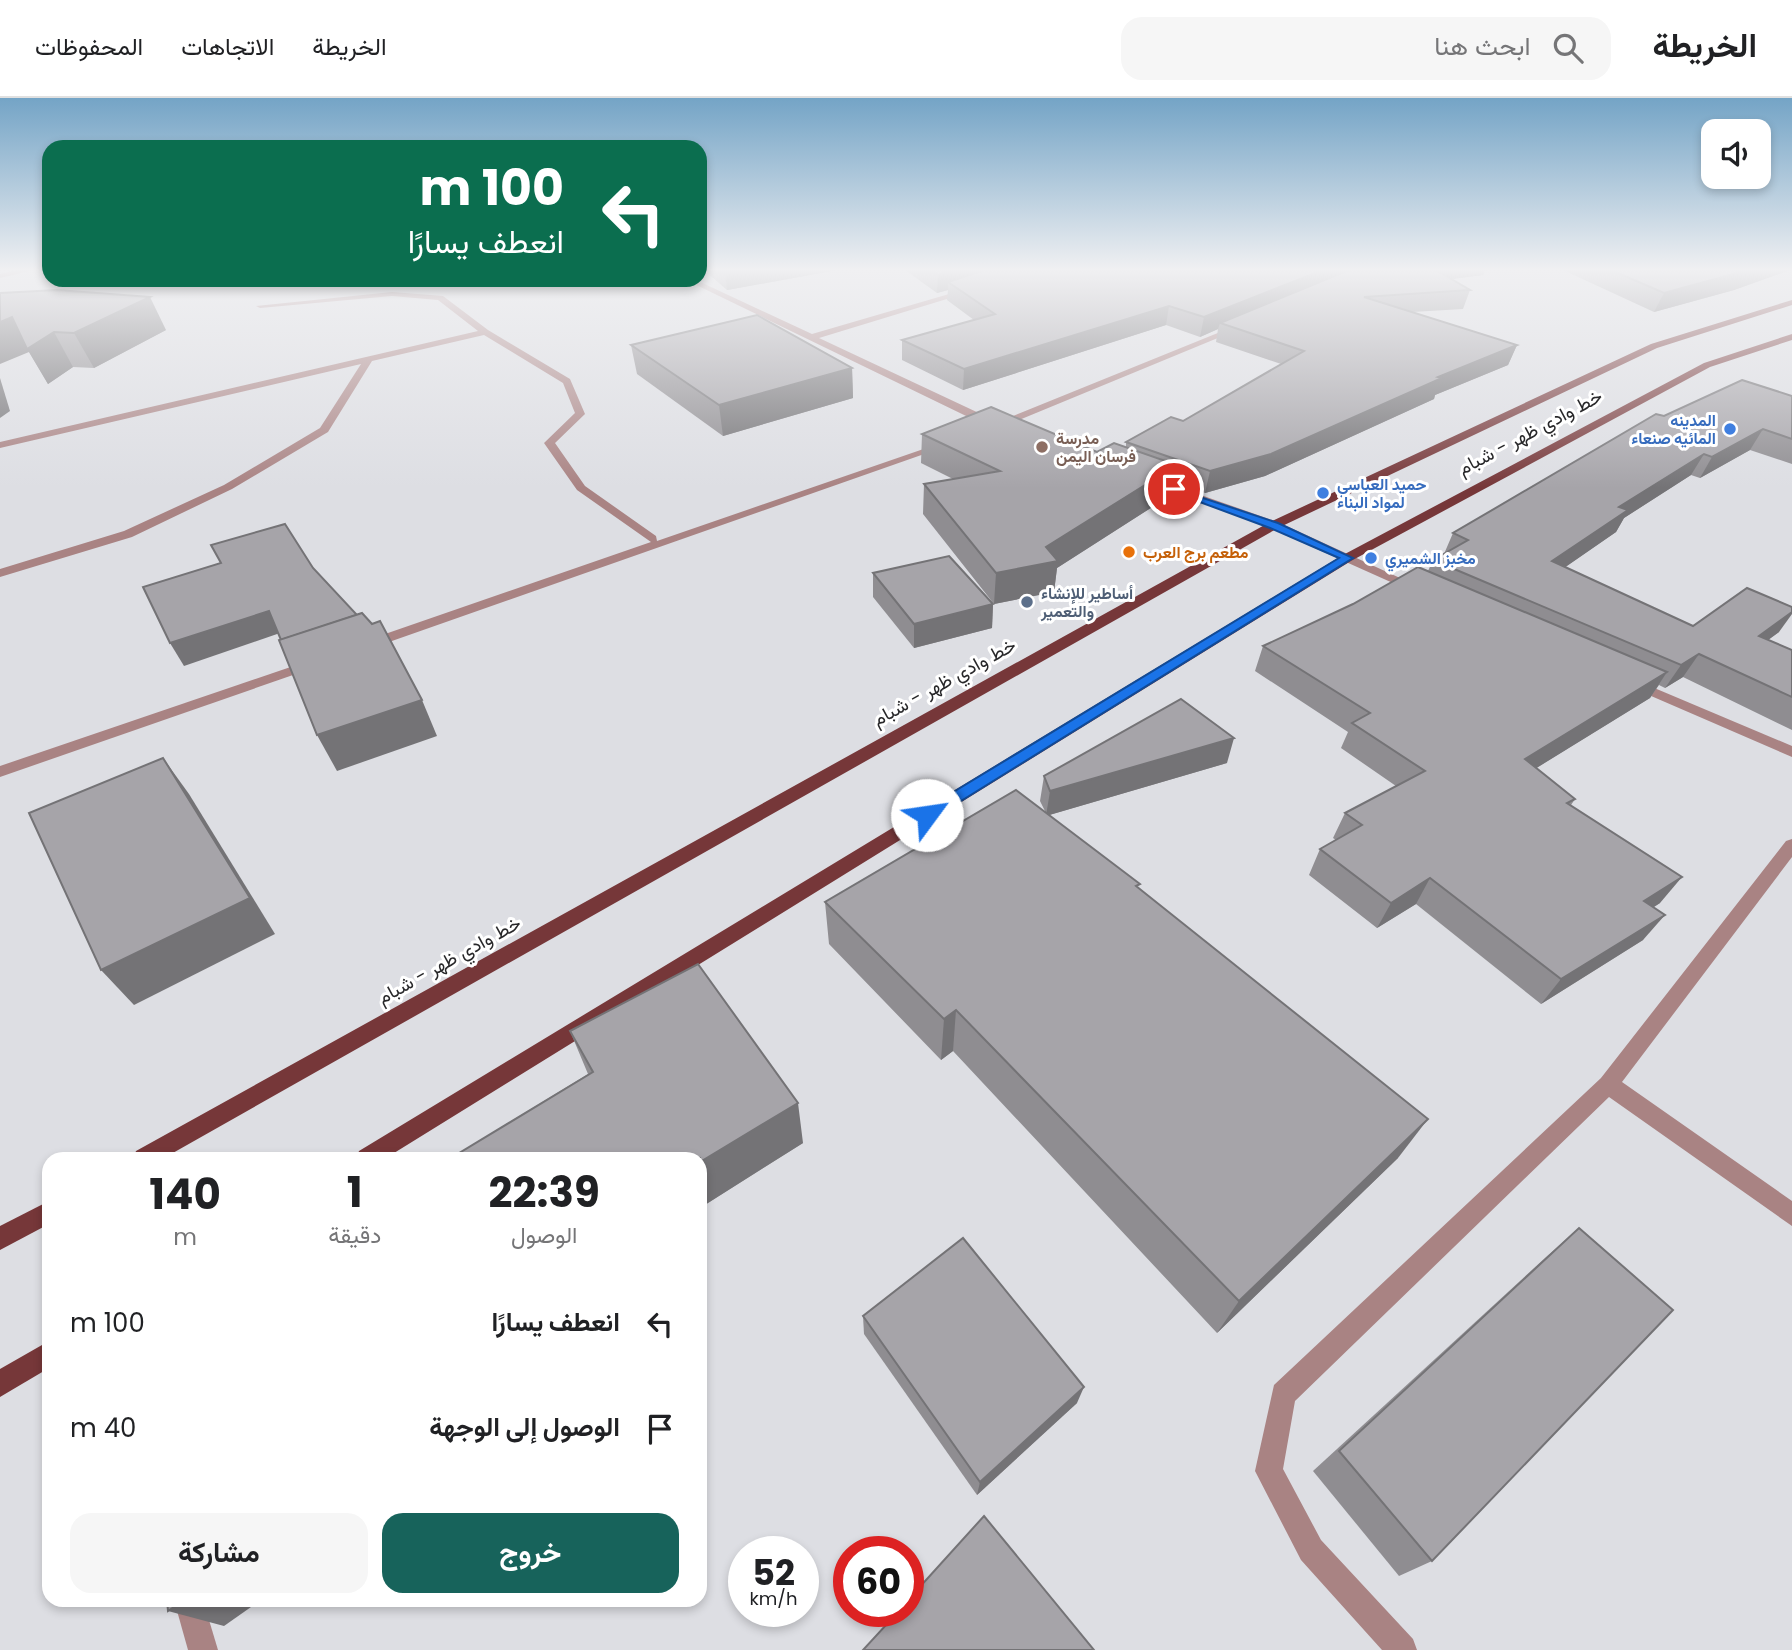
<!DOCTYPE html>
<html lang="ar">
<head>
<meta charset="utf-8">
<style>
	body { margin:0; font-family:Poppins,Vazirmatn,sans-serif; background:#f6f6f6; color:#202124; direction:rtl; height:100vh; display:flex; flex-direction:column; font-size:26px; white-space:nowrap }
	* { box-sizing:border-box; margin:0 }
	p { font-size:23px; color:#757577 }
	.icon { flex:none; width:38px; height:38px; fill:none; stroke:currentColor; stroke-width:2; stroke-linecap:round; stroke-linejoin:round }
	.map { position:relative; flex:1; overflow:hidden; direction:ltr }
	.side { position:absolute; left:42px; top:1054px; width:665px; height:455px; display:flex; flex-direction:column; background:#fff; border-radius:21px; box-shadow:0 4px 10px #0003; direction:rtl }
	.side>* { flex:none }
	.top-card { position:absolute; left:42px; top:42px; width:665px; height:147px; border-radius:21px; box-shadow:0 4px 10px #0003; direction:rtl; background:#0b6e4f; color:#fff; overflow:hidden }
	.tools { position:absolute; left:1701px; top:21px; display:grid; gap:14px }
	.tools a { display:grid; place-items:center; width:70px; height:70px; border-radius:14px; background:#fff; box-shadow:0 4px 10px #0003; font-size:35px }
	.speed { position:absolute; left:728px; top:1438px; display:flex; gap:14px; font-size:35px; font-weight:700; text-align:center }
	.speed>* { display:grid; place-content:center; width:91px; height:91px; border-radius:50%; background:#fff; box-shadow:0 4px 10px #0003; line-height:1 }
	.speed small { font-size:18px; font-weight:400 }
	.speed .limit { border:10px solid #d22; background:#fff; color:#111 }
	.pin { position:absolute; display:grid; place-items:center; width:60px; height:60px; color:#fff; margin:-30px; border:4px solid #fff; border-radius:50%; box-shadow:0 2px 7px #0007 }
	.me { position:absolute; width:77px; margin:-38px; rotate:59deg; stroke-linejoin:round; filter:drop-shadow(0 0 5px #0008) }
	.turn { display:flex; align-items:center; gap:24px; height:147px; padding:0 28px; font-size:32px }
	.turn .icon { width:91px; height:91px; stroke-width:2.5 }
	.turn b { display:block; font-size:49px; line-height:60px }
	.eta { display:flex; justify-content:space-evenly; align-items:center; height:119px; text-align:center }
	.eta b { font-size:42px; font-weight:700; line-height:49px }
	.primary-button { display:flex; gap:14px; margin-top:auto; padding:14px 28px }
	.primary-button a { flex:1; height:80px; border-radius:21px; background:#17635b; color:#fff; font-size:28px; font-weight:700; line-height:80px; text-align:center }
	.primary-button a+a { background:#f6f6f6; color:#202124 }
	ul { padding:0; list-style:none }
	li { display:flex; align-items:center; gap:21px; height:105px; padding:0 28px }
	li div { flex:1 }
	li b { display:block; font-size:26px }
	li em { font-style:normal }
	header { display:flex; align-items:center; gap:42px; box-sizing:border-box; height:98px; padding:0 35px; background:#fff; border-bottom:2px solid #e0e0e0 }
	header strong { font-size:33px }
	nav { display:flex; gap:38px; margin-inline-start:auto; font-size:24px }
	.search { width:490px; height:63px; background:#f6f6f6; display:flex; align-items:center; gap:18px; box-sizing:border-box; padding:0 24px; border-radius:21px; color:#757577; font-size:26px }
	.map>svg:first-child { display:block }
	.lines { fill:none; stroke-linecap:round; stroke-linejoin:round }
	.street { fill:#a98383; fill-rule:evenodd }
	.primary { fill:#763739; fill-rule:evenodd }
	.wall { fill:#8f8d91 }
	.shaded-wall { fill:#747376 }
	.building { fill:#a6a4a9; stroke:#747376; stroke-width:2 }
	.route { fill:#1a73e8; stroke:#114b97; stroke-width:2 }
	.shop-dot { fill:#3f7fe0; stroke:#fff; stroke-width:2.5 }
	.education-dot { fill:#8d6e63; stroke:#fff; stroke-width:2.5 }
	.food-dot { fill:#e8710a; stroke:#fff; stroke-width:2.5 }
	.service-dot { fill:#5c6f8a; stroke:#fff; stroke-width:2.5 }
	.labels { text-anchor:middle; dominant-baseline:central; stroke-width:6; stroke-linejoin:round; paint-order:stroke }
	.far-shop-label { font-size:16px; font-weight:bold; fill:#366cbe; stroke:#fff; text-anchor:start }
	.far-education-label { font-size:16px; font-weight:bold; fill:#785e54; stroke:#fff; text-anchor:start }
	.far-food-label { font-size:16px; font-weight:bold; fill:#c56008; stroke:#fff; text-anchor:start }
	.far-service-label { font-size:16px; font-weight:bold; fill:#4e5e75; stroke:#fff; text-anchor:start }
	.street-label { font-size:19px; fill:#28282a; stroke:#fff }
</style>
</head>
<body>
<header>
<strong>الخريطة</strong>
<div class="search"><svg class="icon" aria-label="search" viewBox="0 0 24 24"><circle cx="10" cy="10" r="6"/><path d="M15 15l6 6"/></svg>ابحث هنا</div>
<nav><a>الخريطة</a><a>الاتجاهات</a><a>المحفوظات</a></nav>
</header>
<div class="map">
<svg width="1792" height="1552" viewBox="0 0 1792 1552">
	<rect width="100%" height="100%" fill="#dddee3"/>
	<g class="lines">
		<g class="street">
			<path d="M17,172H34L0,180V176Z"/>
			<path d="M686,182H696L812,236L973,189V193L819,240L998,324L1235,228L1242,230L995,332Z"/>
			<path d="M392,194L443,198L488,232L570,281L585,316L555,345L585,388L656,438L657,443L938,346L947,348L372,550H362V544L651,444L577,392L544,345L575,315L563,285L484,237L372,263L328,334L232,391L132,439L0,479V471L124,433L224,387L320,330L361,266L0,350V344L478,233L438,202L392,198L260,210L256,208Z"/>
			<path d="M1152,380L1278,424L1424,491L1423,494H1413L1270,430L1148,385L1146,383Z"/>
			<path d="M314,561L319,562V568L0,679V668Z"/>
			<path d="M1633,581L1792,648V659L1628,588L1626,585Z"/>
			<path d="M1792,741V759L1622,984L1792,1103V1128L1609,999L1295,1303L1283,1371L1321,1442L1413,1541L1417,1552H1382L1301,1462L1255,1373L1274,1287L1601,980L1786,743Z"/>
			<path d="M174,1502H203L218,1552H188Z"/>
		</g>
		<g class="primary">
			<path d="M1792,202V207L1657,250L1278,430L164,1060H133L136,1053L1270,424L1651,246Z"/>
			<path d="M1792,236V242L1710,269L1351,463L386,1060H356L359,1053L1343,457L1704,265Z"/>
			<path d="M49,1103V1126L0,1152V1128Z"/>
			<path d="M49,1243V1270L0,1299V1271Z"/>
		</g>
	</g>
	<g class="wall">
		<path d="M704,172H837L727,192Z"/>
		<path d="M905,172H1485L1483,177L1451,181L1470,192L1463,211L1412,214L1517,247L1508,267L1435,297L1434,301L1265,378L1205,395L1174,384L1171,397L1057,470L1054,494L994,506L923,416L924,386L953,381L921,365L922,336L1097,354L1126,349V344L1183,323L1281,266L1216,244L1218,231L1200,239L1166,227L963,292L902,262V242L974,222L947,202L948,192L937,195Z"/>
		<path d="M1563,172H1790L1734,192L1654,214Z"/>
		<path d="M0,195L166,232L94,270L73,269L48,286L29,254Z"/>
		<path d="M631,247L852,270L853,300L723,338L637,276Z"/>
		<path d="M1792,298V366L1750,352L1700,380L1691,377L1624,420L1616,434L1565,469L1693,528L1779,534L1768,542L1792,552V632L1683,579L1665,590L1659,587L1650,600L1536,670L1575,701L1571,707L1660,805L1654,809L1643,842L1541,906L1416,806L1377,830L1309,777L1320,751L1336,742L1333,740L1345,715L1396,688L1341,650L1348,634L1255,573L1263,548L1428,473L1433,462L1444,456L1453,435L1664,318Z"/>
		<path d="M873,475L993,506L992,530L914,550L873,499Z"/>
		<path d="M1227,665L1049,717L1138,790L1398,1060L1217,1235L953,953L941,962L829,846L825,804L1045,713L1040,703L1044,678Z"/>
		<path d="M570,933L803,1045L700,1110V1060H451L588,976Z"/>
		<path d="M1579,1130L1432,1463L1399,1478L1313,1373L1545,1160Z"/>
		<path d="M863,1218L1077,1305L977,1397L864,1236Z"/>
	</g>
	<g class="shaded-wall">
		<path d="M732,172H837L727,192L725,173Z"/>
		<path d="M953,172H1012L948,184V192L937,195L938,177Z"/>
		<path d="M1323,172H1362L1220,225L1218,231L1200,239L1204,219Z"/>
		<path d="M1425,172H1485L1483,177L1421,185Z"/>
		<path d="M1748,172H1790L1734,192L1654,214L1664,195Z"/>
		<path d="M150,199L166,232L94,270L74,235Z"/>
		<path d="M1169,208L1166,227L963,292L964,271Z"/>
		<path d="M12,219L54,234L73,269L48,286L29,254L0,266V224Z"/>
		<path d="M1517,247L1508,267L1435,297L1434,301L1265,378L1205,395L1210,373Z"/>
		<path d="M852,270L853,300L723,338L719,307Z"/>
		<path d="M0,280L10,313L0,320Z"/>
		<path d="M1763,331L1750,352L1700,380L1712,359Z"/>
		<path d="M1704,356L1691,377L1624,420L1616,434L1541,486L1552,463L1619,409Z"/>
		<path d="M1177,367L1171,397L1057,470L1054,494L994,506L996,475L1046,449Z"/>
		<path d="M993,506L992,530L914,550V526Z"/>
		<path d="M269,513L280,535L184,568L170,545Z"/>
		<path d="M1792,514V516L1779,534L1742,561L1759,538Z"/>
		<path d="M1699,556L1683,579L1665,590L1681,567Z"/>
		<path d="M1667,574L1650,600L1509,687L1525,661Z"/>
		<path d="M422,602L437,638L337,673L317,637Z"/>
		<path d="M1234,640L1227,665L1046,718L1050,693Z"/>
		<path d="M163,660L189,696L275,836L134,907L101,872Z"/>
		<path d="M1682,779L1660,805L1623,828L1644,803Z"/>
		<path d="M1430,780L1416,806L1377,830L1391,805Z"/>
		<path d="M1665,817L1643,842L1541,906L1561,881Z"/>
		<path d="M956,912L953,953L941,962L944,921Z"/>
		<path d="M798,1005L803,1045L700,1110V1064Z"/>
		<path d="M1428,1021L1398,1060L1217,1235L1239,1203Z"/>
		<path d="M1084,1289L1077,1305L977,1397L980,1384Z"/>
		<path d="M184,1502H261L224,1528L168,1513Z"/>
	</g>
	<g class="building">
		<path d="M931,172H953L938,177Z"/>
		<path d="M984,172H1323L1204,219L1169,208L964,271L902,242L995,216L948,184Z"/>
		<path d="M1349,172H1436L1470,192L1364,199L1517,247L1438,279L1442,280L1271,356L1210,373L1126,344L1171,319L1183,323L1304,253L1220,225Z"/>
		<path d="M1611,172H1748L1664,195Z"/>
		<path d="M57,192L150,199L74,235L54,234L27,251L12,219L0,224V195Z"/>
		<path d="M757,217L852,270L719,307L631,247Z"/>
		<path d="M1742,282L1792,298V341L1763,331L1712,359L1704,356L1619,409L1628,412L1552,463L1693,528L1747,490L1792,509V514L1759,538L1792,552V599L1699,556L1681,567L1433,462L1468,442L1453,435L1656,316L1664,318Z"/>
		<path d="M991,309L1097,354L1114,345L1177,367L1046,449L1058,463L996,475L924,386L1000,373L922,336Z"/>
		<path d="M285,426L313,470L357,517L281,542L269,513L170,545L143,489L221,465L211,447Z"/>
		<path d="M949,458L993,506L914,526L873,475Z"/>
		<path d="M1418,469L1667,574L1525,661L1575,701L1567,705L1682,779L1644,803L1665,817L1561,881L1430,780L1391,805L1320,751L1362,727L1345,715L1425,673L1352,625L1370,615L1263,548L1353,506Z"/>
		<path d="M362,515L372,526L380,523L422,602L317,637L279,542Z"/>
		<path d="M1181,601L1234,640L1050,693L1044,678Z"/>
		<path d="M163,660L250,800L101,872L29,715Z"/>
		<path d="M1016,692L1140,786L1136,788L1428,1021L1239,1203L956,912L944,921L825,804Z"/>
		<path d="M698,866L798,1005L700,1064V1060H643L641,1056L636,1060H451L593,974L570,933Z"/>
		<path d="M1579,1130L1673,1212L1432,1463L1339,1353Z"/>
		<path d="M963,1140L1084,1289L980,1384L863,1218Z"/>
		<path d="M984,1418L1094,1552H863L898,1514H908V1502Z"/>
		<path d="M167,1502H184L168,1513Z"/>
	</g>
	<linearGradient id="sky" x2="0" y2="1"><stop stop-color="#74a4c6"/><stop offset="0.44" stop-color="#f0f0f2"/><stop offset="1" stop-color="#f0f0f2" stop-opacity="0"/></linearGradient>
	<rect width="1792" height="390" fill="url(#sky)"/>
	<path class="route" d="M1170,389L1278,425L1353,460L932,721H922V713L1339,460L1270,430L1170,393Z"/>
	<g class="shop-dot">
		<circle cx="1730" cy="331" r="7"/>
		<circle cx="1323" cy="395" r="7"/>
		<circle cx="1371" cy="460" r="7"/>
	</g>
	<circle class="education-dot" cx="1042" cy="349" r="7"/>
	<circle class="food-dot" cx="1129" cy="454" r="7"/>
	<circle class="service-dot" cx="1027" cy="504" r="7"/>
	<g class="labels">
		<g class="far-shop-label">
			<text x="1716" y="322" text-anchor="end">المدينه<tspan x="1716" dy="18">المائيه صنعاء</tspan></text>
			<text x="1337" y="386">حميد العباسي<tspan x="1337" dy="18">لمواد البناء</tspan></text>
			<text x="1385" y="460">مخبز الشميري</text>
		</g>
		<g class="far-education-label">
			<text x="1056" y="340">مدرسة<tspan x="1056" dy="18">فرسان اليمن</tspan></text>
		</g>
		<g class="far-food-label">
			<text x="1143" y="454">مطعم برج العرب</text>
		</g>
		<g class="far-service-label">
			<text x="1041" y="495">أساطير للإنشاء<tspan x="1041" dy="18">والتعمير</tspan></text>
		</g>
		<g class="street-label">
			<text transform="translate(1530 334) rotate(-28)">خط وادي ظهر - شبام</text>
			<text transform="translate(944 584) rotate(-29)">خط وادي ظهر - شبام</text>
			<text transform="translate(449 862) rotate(-29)">خط وادي ظهر - شبام</text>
		</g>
	</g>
</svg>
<div class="tools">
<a><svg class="icon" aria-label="sound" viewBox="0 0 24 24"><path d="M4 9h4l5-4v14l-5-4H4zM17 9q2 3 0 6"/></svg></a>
</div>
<div class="speed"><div>52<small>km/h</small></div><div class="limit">60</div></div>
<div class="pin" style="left:1174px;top:391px;background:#d93025"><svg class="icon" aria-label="arrive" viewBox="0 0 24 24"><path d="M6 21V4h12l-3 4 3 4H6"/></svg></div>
<svg class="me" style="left:927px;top:717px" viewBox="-20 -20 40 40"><circle r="19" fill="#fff"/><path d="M0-13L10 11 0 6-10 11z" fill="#1a73e8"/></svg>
<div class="top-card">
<div class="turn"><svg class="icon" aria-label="left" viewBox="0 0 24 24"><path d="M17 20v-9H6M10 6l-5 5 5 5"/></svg><div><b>100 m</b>انعطف يسارًا</div></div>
</div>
<section class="side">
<div class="eta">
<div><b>22:39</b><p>الوصول</p></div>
<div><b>1</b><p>دقيقة</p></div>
<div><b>140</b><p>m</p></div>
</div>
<ul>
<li><svg class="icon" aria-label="left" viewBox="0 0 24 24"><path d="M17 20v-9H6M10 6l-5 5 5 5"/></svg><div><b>انعطف يسارًا</b></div><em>100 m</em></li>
<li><svg class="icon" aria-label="arrive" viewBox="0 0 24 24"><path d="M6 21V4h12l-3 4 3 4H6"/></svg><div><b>الوصول إلى الوجهة</b></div><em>40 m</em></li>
</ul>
<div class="primary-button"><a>خروج</a><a>مشاركة</a></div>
</section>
</div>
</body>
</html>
